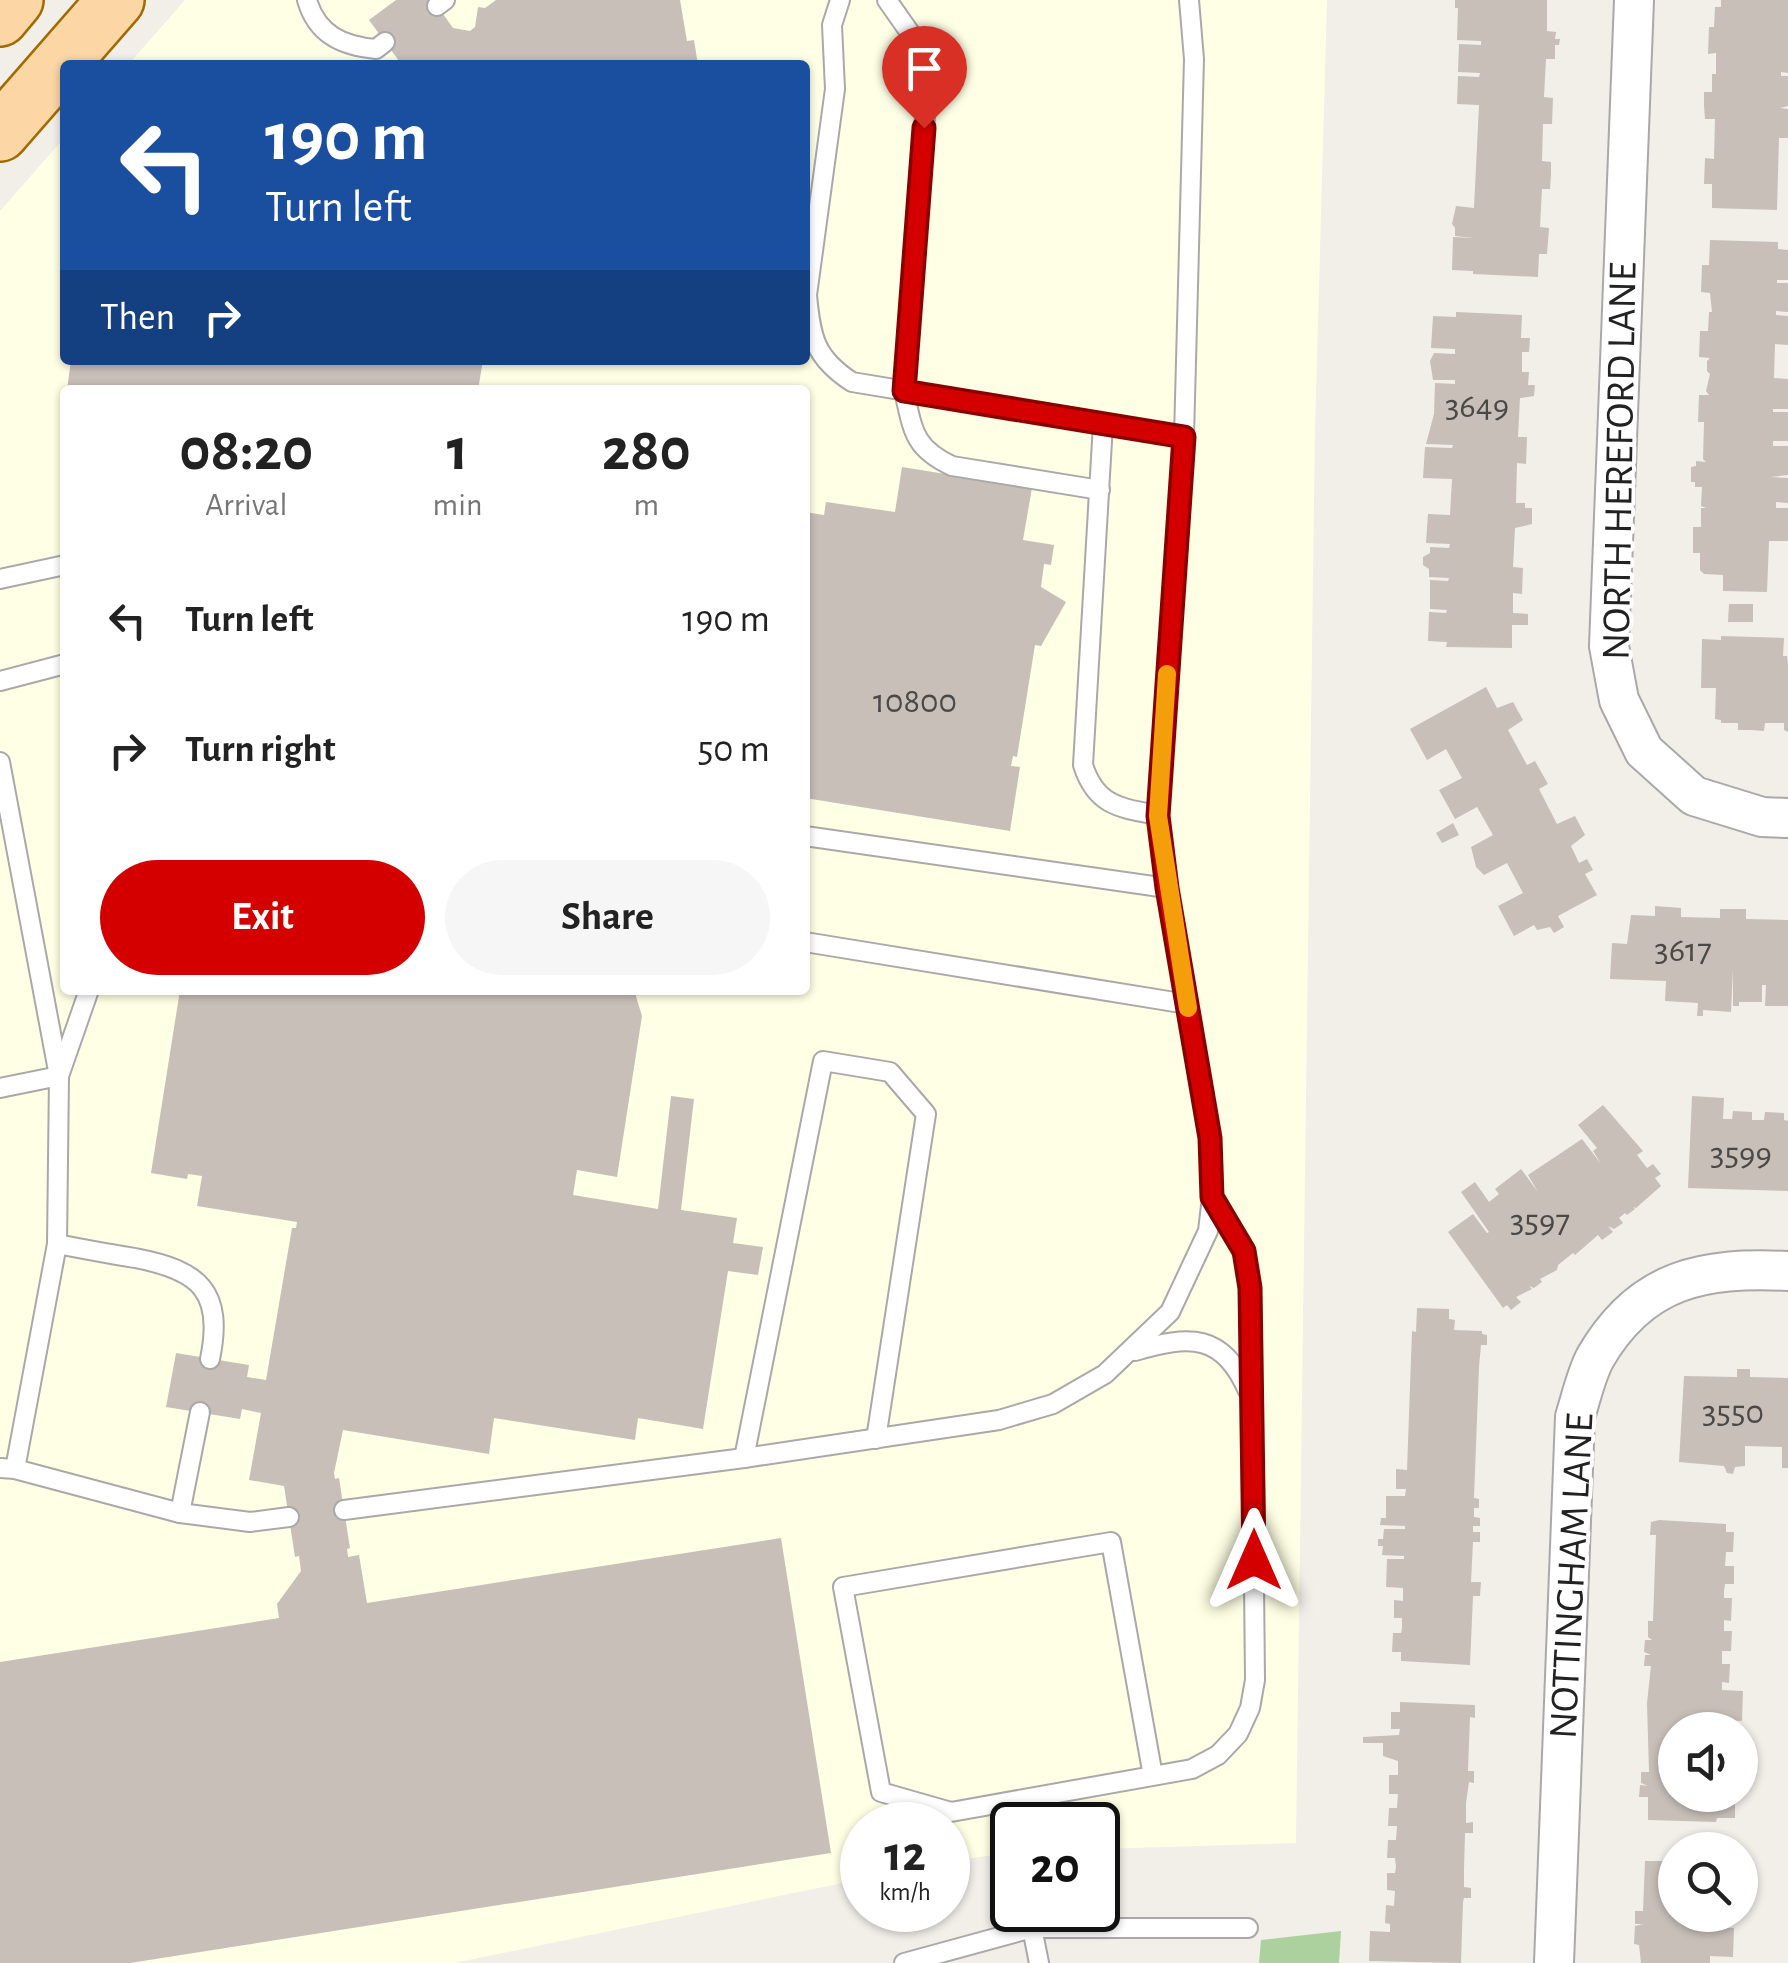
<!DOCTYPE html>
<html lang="en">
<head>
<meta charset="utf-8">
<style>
	body { margin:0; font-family:"Alegreya Sans",sans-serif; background:#f6f6f6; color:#222; height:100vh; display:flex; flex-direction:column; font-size:38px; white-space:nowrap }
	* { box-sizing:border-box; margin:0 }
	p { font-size:32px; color:#767676 }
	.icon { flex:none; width:55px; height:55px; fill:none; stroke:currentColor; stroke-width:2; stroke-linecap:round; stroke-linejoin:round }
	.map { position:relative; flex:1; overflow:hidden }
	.side { position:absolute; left:60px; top:385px; width:750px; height:610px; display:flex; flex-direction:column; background:#fff; border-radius:10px; box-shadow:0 2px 8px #0004 }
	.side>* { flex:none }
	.guide { position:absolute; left:60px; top:60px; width:750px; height:305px; border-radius:10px; box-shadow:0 2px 8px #0004; background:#1a4fa0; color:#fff; overflow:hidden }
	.fabs { position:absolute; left:1658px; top:1712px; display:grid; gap:20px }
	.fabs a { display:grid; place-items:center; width:100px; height:100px; border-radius:50%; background:#fff; box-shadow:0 2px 8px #0004; font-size:50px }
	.speed { position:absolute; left:840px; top:1802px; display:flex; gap:20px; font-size:50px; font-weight:700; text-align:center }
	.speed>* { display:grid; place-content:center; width:130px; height:130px; border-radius:50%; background:#fff; box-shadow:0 2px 8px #0004; line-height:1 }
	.speed small { font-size:25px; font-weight:400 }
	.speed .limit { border:5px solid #111; border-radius:15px; background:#fff; color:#111 }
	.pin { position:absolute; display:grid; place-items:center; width:85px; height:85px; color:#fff; margin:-102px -42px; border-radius:50% 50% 50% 0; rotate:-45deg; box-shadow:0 0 10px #0007 }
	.pin .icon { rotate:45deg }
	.me { position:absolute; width:110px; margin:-55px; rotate:0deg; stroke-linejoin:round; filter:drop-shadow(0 0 8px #0008) }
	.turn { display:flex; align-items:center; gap:35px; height:210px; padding:0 40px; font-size:45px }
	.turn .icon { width:130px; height:130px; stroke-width:2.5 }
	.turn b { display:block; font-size:70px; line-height:85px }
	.then { display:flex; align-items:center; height:95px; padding:0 40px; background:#0003; gap:20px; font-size:38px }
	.eta { display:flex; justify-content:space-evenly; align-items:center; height:170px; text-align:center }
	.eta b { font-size:60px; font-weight:700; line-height:70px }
	.cta { display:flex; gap:20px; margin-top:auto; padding:20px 40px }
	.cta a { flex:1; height:115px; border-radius:60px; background:#d40000; color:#fff; font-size:40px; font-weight:700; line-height:115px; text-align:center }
	.cta a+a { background:#f6f6f6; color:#222 }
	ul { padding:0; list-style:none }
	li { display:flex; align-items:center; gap:30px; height:130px; padding:0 40px }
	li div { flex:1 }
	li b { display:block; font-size:38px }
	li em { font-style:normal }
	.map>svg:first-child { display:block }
	.education { fill:#ffffe5; fill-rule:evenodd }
	.forest { fill:#add19e }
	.building { fill:#c7bfb8 }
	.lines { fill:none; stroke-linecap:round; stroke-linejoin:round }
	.lane-casing { stroke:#a9a9a9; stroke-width:22 }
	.street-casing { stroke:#a9a9a9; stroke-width:42 }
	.primary-casing { stroke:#a06b00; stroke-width:60 }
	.lane { stroke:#fff; stroke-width:18 }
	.street { stroke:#fff; stroke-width:38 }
	.primary { stroke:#fcd6a4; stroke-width:55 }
	.route-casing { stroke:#8a0000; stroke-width:25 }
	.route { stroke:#d40000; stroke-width:18 }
	.slow { stroke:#f59e0b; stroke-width:18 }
	.labels { text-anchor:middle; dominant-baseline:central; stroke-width:8; stroke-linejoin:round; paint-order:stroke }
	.number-label { font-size:35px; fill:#4b4948 }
	.street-label { font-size:40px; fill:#222; stroke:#fff }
</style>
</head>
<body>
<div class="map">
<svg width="1788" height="1963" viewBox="0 0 1788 1963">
	<rect width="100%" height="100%" fill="#f2efe9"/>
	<path class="education" d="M185,0H1327L1315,428L1296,1843L1098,1849V1825H1012V1852L948,1862V1825H862V1879L454,1963H0V211L65,137V360H805V65H128ZM65,390H805V990H65Z"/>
	<path class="forest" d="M1341,1931L1339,1963H1259L1261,1940Z"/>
	<g class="building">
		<path d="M396,0H433L453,28L470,31L475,27L478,7L485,8L496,0H680L687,41L694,40L698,65H402L369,20Z"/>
		<path d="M1455,0H1547V31L1556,32L1555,39H1560L1559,45H1555V59H1546L1544,97L1553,98L1552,124H1543L1542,161L1551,162V174L1550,189H1542L1540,227L1549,228L1547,254H1539L1538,277L1473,274V271L1452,270L1453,237L1474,238L1455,236V228L1452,224L1456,206L1474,208L1479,105L1457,104L1458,76L1479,77L1480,73L1458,72L1459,44L1481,45V41L1457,40L1458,8H1455Z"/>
		<path d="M1721,0H1788V73L1781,72V76H1788V106L1780,108L1788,109V138H1779L1777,210L1712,208V184H1704L1705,158L1714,159L1715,119H1705L1704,106V92H1712V74H1716V53L1708,54L1709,27H1714L1715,7H1721Z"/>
		<path d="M1710,240L1778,242V249L1788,250V280H1777V283H1788V312L1776,311V315L1788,316V345L1775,344L1774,378L1788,379V409H1773V412H1788V441H1773V446H1788V475L1770,477L1788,478V503L1776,502V508H1788V541H1769L1767,592L1723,591V575L1704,574L1700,570V553H1693V527H1701V508H1706L1701,506L1702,487H1695V482H1691V467L1696,466V461L1706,462L1703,459L1704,422H1698L1699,395H1709L1706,391L1710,374L1707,371V361L1710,358L1699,357L1700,331H1708L1709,312H1712L1710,293L1701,292L1702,265H1709Z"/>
		<path d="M1456,312L1522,315L1521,338H1530L1529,352H1522V372H1529L1528,385H1535L1534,396L1520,398L1518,437H1527L1526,464L1517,463L1516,503H1525V508H1532V524L1515,528L1513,567L1523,568L1522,594L1513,593V613L1528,614V625H1512V648L1446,647L1447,642L1428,641L1429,612L1446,613L1447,610L1430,609V580L1448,581L1449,578L1429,577V569L1423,565V557L1430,553V547L1449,548L1450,544L1426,543L1428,514L1450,515L1452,479L1423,478L1425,447L1452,448L1453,445L1426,444L1434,414L1435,383L1455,384V380H1433L1430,361L1434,353L1455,354V349L1431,348L1433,316L1456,317Z"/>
		<path d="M71,360H483L478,390H67Z"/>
		<path d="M902,467L1032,488L1023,540L1054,545L1051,565L1044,564L1041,587L1066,602L1041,646L1035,645L1017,757L1013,756L1011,766L1020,767L1010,831L805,798V512L824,515L826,502L895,512Z"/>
		<path d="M1729,604H1753V622H1728Z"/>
		<path d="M1721,636L1784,638L1783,656H1787L1788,664V732L1784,730V723H1765L1764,731L1750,730H1738V723H1721V720L1715,719L1716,688H1701L1702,639L1721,640Z"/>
		<path d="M1486,687L1497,708L1513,702L1523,720L1508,730L1527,765L1535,761L1548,784L1539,789L1557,824L1575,816L1585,835L1571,846L1579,863L1587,859L1593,870L1585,874L1597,895L1558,916L1564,927L1554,933L1550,927L1537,930L1534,925L1514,936L1498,906L1523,893L1507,863L1484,875L1476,867L1471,847L1493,835L1477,807L1455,819L1439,790L1462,778L1446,749L1427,760L1410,729Z"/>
		<path d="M1453,823L1459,835L1442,843L1436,833Z"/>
		<path d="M1655,906L1681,908V917L1720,918V909H1746V919L1788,920V1006H1765L1766,985H1762V1002H1739V1006H1733V969L1731,1012L1703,1010V1016H1697L1698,1003L1665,1001L1666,981L1610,979L1612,943L1627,944L1631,915L1655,916Z"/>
		<path d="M180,990H634L642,1016L617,1177L577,1170L573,1195L658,1209L671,1096L694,1099L681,1210L737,1218L733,1243L763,1247L758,1275L728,1271L703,1429L638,1418L635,1440L494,1418L489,1454L343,1430L334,1473L335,1479L339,1478L350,1548L347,1549L348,1557L359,1555L367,1603L781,1538L831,1853L130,1963H0V1662L279,1618L277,1604L301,1571L299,1556L295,1557L284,1486L249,1480L261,1413L242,1409L240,1419L166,1407L176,1353L249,1365L247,1377L266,1380L292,1228H296L297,1222L197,1206L202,1176L188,1174L187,1179L151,1173Z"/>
		<path d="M1692,1096L1724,1098L1723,1119H1732L1733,1111L1752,1112V1120H1764L1765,1112L1784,1113V1120L1788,1121V1191L1688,1188Z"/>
		<path d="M1603,1105L1643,1151L1637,1155L1647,1168L1653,1164L1661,1174L1655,1178L1661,1186L1636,1208L1633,1207L1635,1209L1627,1215L1625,1213L1619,1218L1623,1223L1614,1229L1608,1226L1613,1232L1602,1240L1598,1235L1575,1255L1573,1253L1558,1265L1557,1270L1540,1279L1542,1282L1534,1288L1529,1286L1532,1289L1516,1297L1521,1302L1511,1310L1507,1305L1503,1308L1448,1232L1473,1214L1487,1233L1489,1232L1461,1192L1475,1182L1489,1202L1499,1194L1495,1189L1521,1169L1538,1192L1528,1175L1582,1139L1601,1164L1593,1151L1597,1148L1578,1125Z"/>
		<path d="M1417,1308L1449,1309V1319L1455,1320L1454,1330L1482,1331V1334L1487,1335V1345H1481L1479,1367L1474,1498L1479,1499V1508H1474V1517L1480,1518V1526H1473V1532H1480V1542H1473L1471,1582H1481L1480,1596H1473L1470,1665L1401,1661V1652H1392L1393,1633H1401L1402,1628V1618H1394V1600L1403,1601V1588L1386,1587L1387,1559H1404V1556L1382,1555L1383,1546H1378V1539H1383L1384,1529H1405V1526L1380,1525L1381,1518H1386V1496H1405L1406,1489H1396V1469L1407,1470L1412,1331L1416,1332Z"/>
		<path d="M1737,1369H1750V1377L1788,1378V1468H1782V1447L1745,1446V1466L1735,1467L1733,1474L1727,1473L1724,1466L1679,1462L1684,1376L1737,1377Z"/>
		<path d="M1659,1520L1726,1524V1532H1734L1733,1552H1726L1725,1566H1734V1584H1725L1724,1591V1598H1732L1731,1621L1724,1620V1631H1732L1731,1651H1722V1664H1730L1729,1683L1722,1682V1690L1743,1691L1742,1721L1720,1720V1724L1740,1726V1730H1675V1795H1735V1818H1717L1716,1822L1648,1820V1797H1639L1640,1785L1648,1786L1641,1783V1772H1649L1647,1703L1651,1666H1644L1645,1655H1651L1644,1652L1645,1640H1652L1648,1637V1621H1653L1656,1535H1650L1651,1522Z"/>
		<path d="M1400,1702L1475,1705V1718L1470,1717L1468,1771H1474V1783L1469,1782L1466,1803V1823L1473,1822V1833H1465L1464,1869V1887L1471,1888V1898H1464L1463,1902L1461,1963L1369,1961L1370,1931L1390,1932V1924L1385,1923L1386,1905L1394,1906L1395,1891L1387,1890V1873H1395L1396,1867L1395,1858H1387L1388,1840H1396L1397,1826H1388L1389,1808H1397L1398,1794H1389V1775H1398V1761L1383,1756V1743H1363V1737L1399,1735L1400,1729H1391V1712H1400Z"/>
		<path d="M1645,1861H1675V1915H1721V1920H1712L1713,1927L1734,1928L1733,1957L1710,1956V1963H1641L1639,1945L1634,1944L1635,1926L1643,1924H1635V1911H1643Z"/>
	</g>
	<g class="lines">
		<g class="lane-casing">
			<g id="lane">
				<path d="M307,0C317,35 343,46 376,49L385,42"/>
				<path d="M840,0L832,25L835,89L807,295C811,338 815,358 852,382L1184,437"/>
				<path d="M887,0L915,40L927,91L904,391C913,430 913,448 952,466L1100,490"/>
				<path d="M437,6L445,0"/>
				<path d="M1103,424L1083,765C1096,806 1120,808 1158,815"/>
				<path d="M0,579L65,565"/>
				<path d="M0,681L65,664"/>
				<path d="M0,762L59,1076L57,1244L15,1469"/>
				<path d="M805,836L1167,888"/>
				<path d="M805,942L1187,1004"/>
				<path d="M59,1076L89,990"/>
				<path d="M0,1088L59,1076"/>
				<path d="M57,1244C83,1249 109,1254 135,1258C199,1270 224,1291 210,1359"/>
				<path d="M1135,1351C1190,1335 1223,1333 1248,1391"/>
				<path d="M744,1458L823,1061L890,1072L926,1114L876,1439"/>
				<path d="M0,1468L15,1469L180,1513L250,1522L289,1517"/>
				<path d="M344,1510L744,1458L999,1420L1053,1404L1105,1374L1170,1312L1208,1231L1212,1197L1210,1138L1167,888L1158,815L1184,437L1194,59L1189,0"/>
				<path d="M180,1513L200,1412"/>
				<path d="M1153,1776L1111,1542L843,1587L881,1792L951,1812L1192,1769L1218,1755L1238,1734L1250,1708L1255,1680L1251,1289L1243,1251L1213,1198"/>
				<path d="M1032,1928L1039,1963"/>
				<path d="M904,1963L1032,1928H1248"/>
			</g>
		</g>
		<g class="street-casing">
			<g id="street">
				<path d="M1634,0L1609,646L1619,700L1644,751L1694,796L1762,817L1788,818"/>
				<path d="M1554,1963L1575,1417C1581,1398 1586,1375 1595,1358C1641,1278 1703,1267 1788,1271"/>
			</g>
		</g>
		<g class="primary-casing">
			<g id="primary">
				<path d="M0,18L15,0"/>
				<path d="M0,133L116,0"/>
			</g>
		</g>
		<use href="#lane" class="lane"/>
		<use href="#street" class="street"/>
		<use href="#primary" class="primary"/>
	</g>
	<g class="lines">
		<g class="route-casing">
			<path id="route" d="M924,128L904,391L1184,437L1158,816L1167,888L1210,1138L1212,1197L1244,1251L1250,1288L1254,1560"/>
		</g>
		<use href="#route" class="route"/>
		<path class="slow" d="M1167,674L1158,816L1188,1008"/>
	</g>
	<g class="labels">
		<g class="number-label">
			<text x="1477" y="406">3649</text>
			<text x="915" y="701">10800</text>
			<text x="1683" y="950">3617</text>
			<text x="1741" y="1154">3599</text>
			<text x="1540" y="1221">3597</text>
			<text x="1733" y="1412">3550</text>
		</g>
		<g class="street-label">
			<text transform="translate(1620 461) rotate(-89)">NORTH HEREFORD LANE</text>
			<text transform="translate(1572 1576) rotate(-87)">NOTTINGHAM LANE</text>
		</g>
	</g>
</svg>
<div class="fabs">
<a><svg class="icon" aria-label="sound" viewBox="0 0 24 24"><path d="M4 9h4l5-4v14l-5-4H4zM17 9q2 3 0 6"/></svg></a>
<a><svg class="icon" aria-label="search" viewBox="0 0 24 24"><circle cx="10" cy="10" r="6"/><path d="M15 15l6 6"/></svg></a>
</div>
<div class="speed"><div>12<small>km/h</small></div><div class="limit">20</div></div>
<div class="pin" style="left:924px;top:128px;background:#d93025"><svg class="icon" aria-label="arrive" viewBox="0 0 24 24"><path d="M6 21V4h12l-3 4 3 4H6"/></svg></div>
<svg class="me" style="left:1254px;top:1560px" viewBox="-20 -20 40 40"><path d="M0-17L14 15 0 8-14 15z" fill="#d40000" stroke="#fff" stroke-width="4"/></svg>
<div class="guide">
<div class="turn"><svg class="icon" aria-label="left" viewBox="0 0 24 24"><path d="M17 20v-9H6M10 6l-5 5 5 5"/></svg><div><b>190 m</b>Turn left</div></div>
<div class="then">Then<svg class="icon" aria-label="right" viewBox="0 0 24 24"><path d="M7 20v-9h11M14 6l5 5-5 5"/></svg></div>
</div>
<section class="side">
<div class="eta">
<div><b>08:20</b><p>Arrival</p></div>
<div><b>1</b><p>min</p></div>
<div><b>280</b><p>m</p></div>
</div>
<ul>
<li><svg class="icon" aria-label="left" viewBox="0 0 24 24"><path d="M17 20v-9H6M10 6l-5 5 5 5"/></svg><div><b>Turn left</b></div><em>190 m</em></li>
<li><svg class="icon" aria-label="right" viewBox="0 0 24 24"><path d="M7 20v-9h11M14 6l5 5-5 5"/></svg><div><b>Turn right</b></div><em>50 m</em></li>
</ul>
<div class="cta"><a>Exit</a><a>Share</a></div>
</section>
</div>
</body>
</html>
